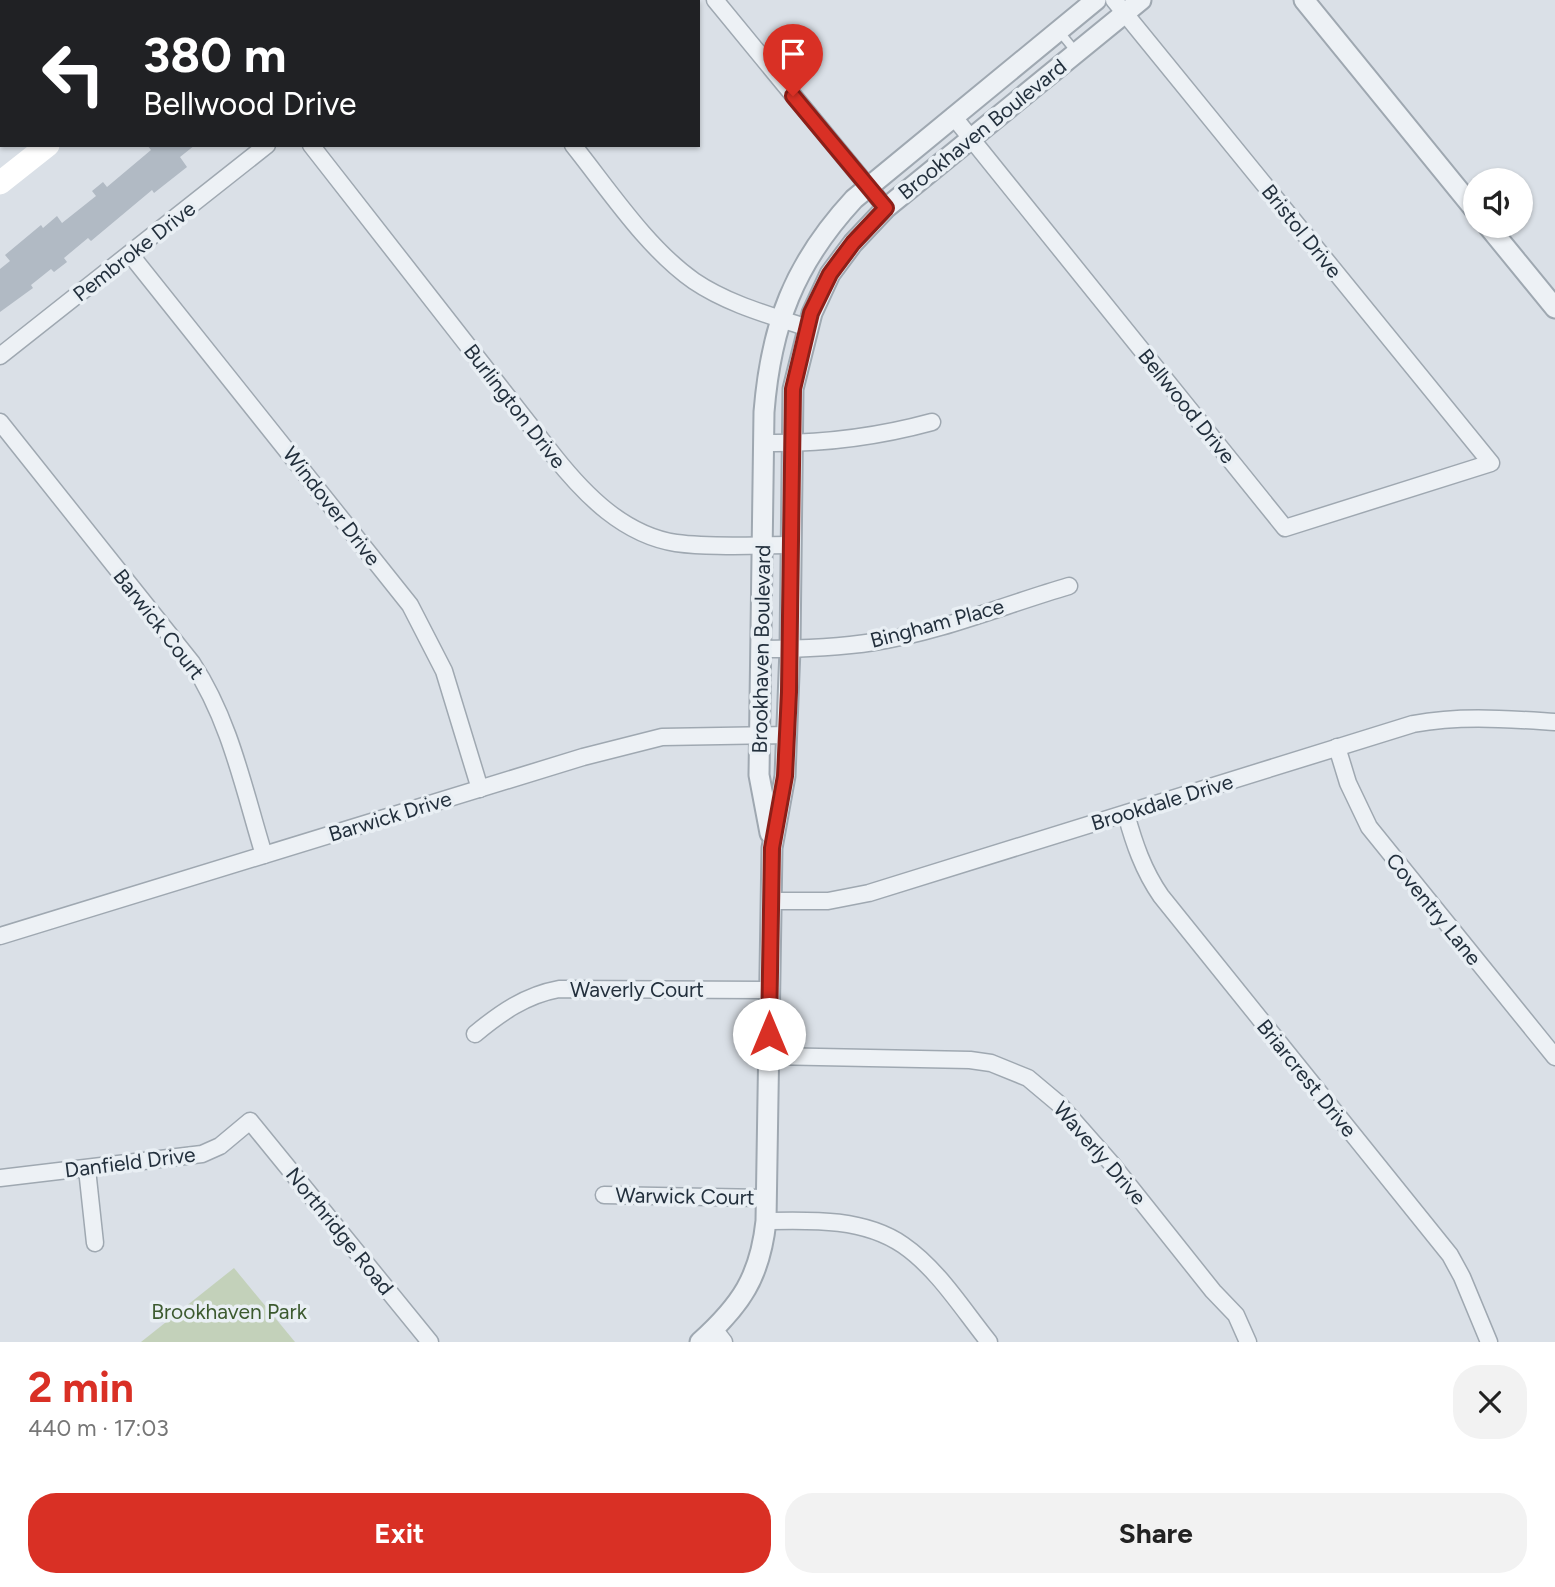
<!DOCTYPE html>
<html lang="en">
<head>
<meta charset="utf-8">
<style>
	body { margin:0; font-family:Figtree,sans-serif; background:#f2f2f2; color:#222; height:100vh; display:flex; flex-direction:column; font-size:26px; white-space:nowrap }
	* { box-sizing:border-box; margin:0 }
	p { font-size:23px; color:#767676 }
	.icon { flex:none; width:38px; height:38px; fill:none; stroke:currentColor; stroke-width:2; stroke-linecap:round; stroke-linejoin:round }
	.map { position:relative; height:1342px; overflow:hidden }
	.drawer { display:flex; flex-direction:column; background:#fff; flex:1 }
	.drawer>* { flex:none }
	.banner { position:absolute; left:0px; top:0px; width:700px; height:147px; box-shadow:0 2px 5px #0004; background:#202124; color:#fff; overflow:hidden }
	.fabs { position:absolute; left:1463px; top:168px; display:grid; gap:14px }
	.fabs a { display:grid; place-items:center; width:70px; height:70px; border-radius:50%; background:#fff; box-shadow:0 2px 5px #0004; font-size:35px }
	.pin { position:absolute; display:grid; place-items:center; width:60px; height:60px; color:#fff; margin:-72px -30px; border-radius:50% 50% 50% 0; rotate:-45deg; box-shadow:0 0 7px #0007 }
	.pin .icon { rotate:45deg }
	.me { position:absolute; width:77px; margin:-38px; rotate:0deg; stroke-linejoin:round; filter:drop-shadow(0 0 5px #0008) }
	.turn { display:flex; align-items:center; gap:24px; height:147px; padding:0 28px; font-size:32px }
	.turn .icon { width:91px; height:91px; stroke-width:2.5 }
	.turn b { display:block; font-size:49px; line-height:60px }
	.round { display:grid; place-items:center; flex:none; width:74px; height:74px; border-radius:28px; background:#f2f2f2 }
	.summary { display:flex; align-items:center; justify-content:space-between; height:119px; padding:0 28px }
	h1 { font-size:42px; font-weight:700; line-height:52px; color:#d93025 }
	.button { display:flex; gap:14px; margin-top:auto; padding:14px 28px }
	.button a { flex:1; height:80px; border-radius:28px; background:#d93025; color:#fff; font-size:28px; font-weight:700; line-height:80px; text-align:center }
	.button a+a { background:#f2f2f2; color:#222 }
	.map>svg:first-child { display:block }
	.green { fill:#c3d1ba }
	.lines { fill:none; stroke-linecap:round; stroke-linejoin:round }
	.stream { stroke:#91b3cb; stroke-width:4.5 }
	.building { fill:#b1bac4 }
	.service-casing { stroke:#9fa8b1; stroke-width:11 }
	.minor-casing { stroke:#9fa8b1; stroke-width:19 }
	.tertiary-casing { stroke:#9fa8b1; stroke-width:23 }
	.service { stroke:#edf1f5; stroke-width:8 }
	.minor { stroke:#edf1f5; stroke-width:16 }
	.tertiary { stroke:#edf1f5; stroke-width:19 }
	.secondary { stroke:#fff; stroke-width:23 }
	.route-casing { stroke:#8d1f18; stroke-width:18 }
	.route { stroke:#d93025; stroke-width:12 }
	.labels { text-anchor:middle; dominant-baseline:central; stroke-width:7; stroke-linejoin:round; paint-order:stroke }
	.street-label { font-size:21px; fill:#23303d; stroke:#e9eff4 }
	.park-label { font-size:21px; fill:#3c5a2f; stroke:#e9eff4 }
</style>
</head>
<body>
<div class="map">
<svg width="1555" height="1342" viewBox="0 0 1555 1342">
	<rect width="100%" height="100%" fill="#dae0e7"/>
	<path class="green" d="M234,1268L295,1342H141Z"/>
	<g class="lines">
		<g class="stream">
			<path d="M132,2L134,0"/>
			<path d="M0,102L2,101"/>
		</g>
	</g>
	<path class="building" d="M147,145H195L180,157L187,167L154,193L152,190L91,241L88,238L64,258L67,262L54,272L51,269L31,285L33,288L0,312V269L10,261L5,255L41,225L43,228L57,216L62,223L96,196L92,191L103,182L107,187L151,150Z"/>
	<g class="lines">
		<g class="service-casing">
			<path id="service" d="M1059,31L1076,52"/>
		</g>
		<g class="minor-casing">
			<g id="minor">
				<path d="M715,0L886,208"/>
				<path d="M461,2L463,0"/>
				<path d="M953,116L1285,528L1491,463L1114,0"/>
				<path d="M311,145L554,456C585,495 624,535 676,543C713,548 753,545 790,545"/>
				<path d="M573,145C609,190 647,248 694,281C728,304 769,315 808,328"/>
				<path d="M130,254L410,605L444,671L480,789"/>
				<path d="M0,356L267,145"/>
				<path d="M0,422L192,663C230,720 244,790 264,855"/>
				<path d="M764,443C822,444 877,437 932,422"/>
				<path d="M762,649C800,649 836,648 874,642C940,632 1004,605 1069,586"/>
				<path d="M1337,747L1348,783L1369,827L1555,1057"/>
				<path d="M1126,814C1134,843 1143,870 1161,896L1450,1255L1462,1277L1489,1342"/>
				<path d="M771,901H828L869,893L1413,724C1461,715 1507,719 1555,722"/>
				<path d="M0,936L583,757L662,737L787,735"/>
				<path d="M475,1034C500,1013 526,995 559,989L769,990"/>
				<path d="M769,1056L970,1060L991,1063L1028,1078L1059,1104L1111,1163L1213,1291L1236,1315L1248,1342"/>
				<path d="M87,1169L95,1243"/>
				<path d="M0,1178L202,1154L220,1146L250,1121L430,1342"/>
				<path d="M604,1195L767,1198"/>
				<path d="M766,1221C811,1220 864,1218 903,1245C938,1269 963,1310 989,1342"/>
				<path d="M714,1329L724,1342"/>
			</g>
		</g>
		<g class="tertiary-casing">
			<g id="tertiary">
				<path d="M1304,0L1475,210"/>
				<path d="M1488,226L1555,308"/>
				<path d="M770,833L759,775L764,412C771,325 794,264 854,199L1096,0"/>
				<path d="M700,1342C741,1305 760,1277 766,1221L772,848L785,776L790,649L793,389L812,313L830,274L853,243L886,208L1141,0"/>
			</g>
		</g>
		<use href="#service" class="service"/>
		<use href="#minor" class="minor"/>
		<use href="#tertiary" class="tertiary"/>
		<g class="secondary">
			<path d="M230,2L232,0"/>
			<path d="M0,183L48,145"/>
		</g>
	</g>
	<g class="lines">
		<g class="route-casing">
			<path id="route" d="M769,1034L772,848L785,776L789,692L793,389L811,313L830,274L853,243L886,208L793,96"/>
		</g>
		<use href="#route" class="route"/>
	</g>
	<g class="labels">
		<g class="street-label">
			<text transform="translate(982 129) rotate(-39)">Brookhaven Boulevard</text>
			<text transform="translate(1302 231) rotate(51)">Bristol Drive</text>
			<text transform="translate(134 251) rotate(-38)">Pembroke Drive</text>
			<text transform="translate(515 406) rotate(52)">Burlington Drive</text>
			<text transform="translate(1187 406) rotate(51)">Bellwood Drive</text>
			<text transform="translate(332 506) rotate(52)">Windover Drive</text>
			<text transform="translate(937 623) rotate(-15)">Bingham Place</text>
			<text transform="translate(159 624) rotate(52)">Barwick Court</text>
			<text transform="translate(761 649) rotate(-89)">Brookhaven Boulevard</text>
			<text transform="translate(1162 802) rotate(-17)">Brookdale Drive</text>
			<text transform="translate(390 816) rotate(-17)">Barwick Drive</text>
			<text transform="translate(1434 909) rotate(51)">Coventry Lane</text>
			<text x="637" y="989">Waverly Court</text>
			<text transform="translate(1307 1078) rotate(51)">Briarcrest Drive</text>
			<text transform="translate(1100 1153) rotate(49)">Waverly Drive</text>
			<text transform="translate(130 1162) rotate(-7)">Danfield Drive</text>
			<text transform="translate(685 1196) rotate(1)">Warwick Court</text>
			<text transform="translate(340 1231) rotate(51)">Northridge Road</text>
		</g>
		<g class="park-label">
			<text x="229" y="1311">Brookhaven Park</text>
		</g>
	</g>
</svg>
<div class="fabs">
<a><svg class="icon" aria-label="sound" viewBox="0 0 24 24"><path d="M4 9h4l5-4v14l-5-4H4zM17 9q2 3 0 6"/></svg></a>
</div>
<div class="pin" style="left:793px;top:96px;background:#d93025"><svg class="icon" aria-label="arrive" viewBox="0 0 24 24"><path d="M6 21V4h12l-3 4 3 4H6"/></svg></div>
<svg class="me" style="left:769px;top:1034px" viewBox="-20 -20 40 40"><circle r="19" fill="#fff"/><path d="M0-13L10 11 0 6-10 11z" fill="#d93025"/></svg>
<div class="banner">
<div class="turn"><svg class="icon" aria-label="left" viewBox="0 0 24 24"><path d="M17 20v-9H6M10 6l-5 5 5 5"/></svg><div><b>380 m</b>Bellwood Drive</div></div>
</div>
</div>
<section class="drawer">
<div class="summary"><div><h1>2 min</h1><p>440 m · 17:03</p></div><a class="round"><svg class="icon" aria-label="close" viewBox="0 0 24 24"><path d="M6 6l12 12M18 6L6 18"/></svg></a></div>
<div class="button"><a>Exit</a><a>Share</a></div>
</section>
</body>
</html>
